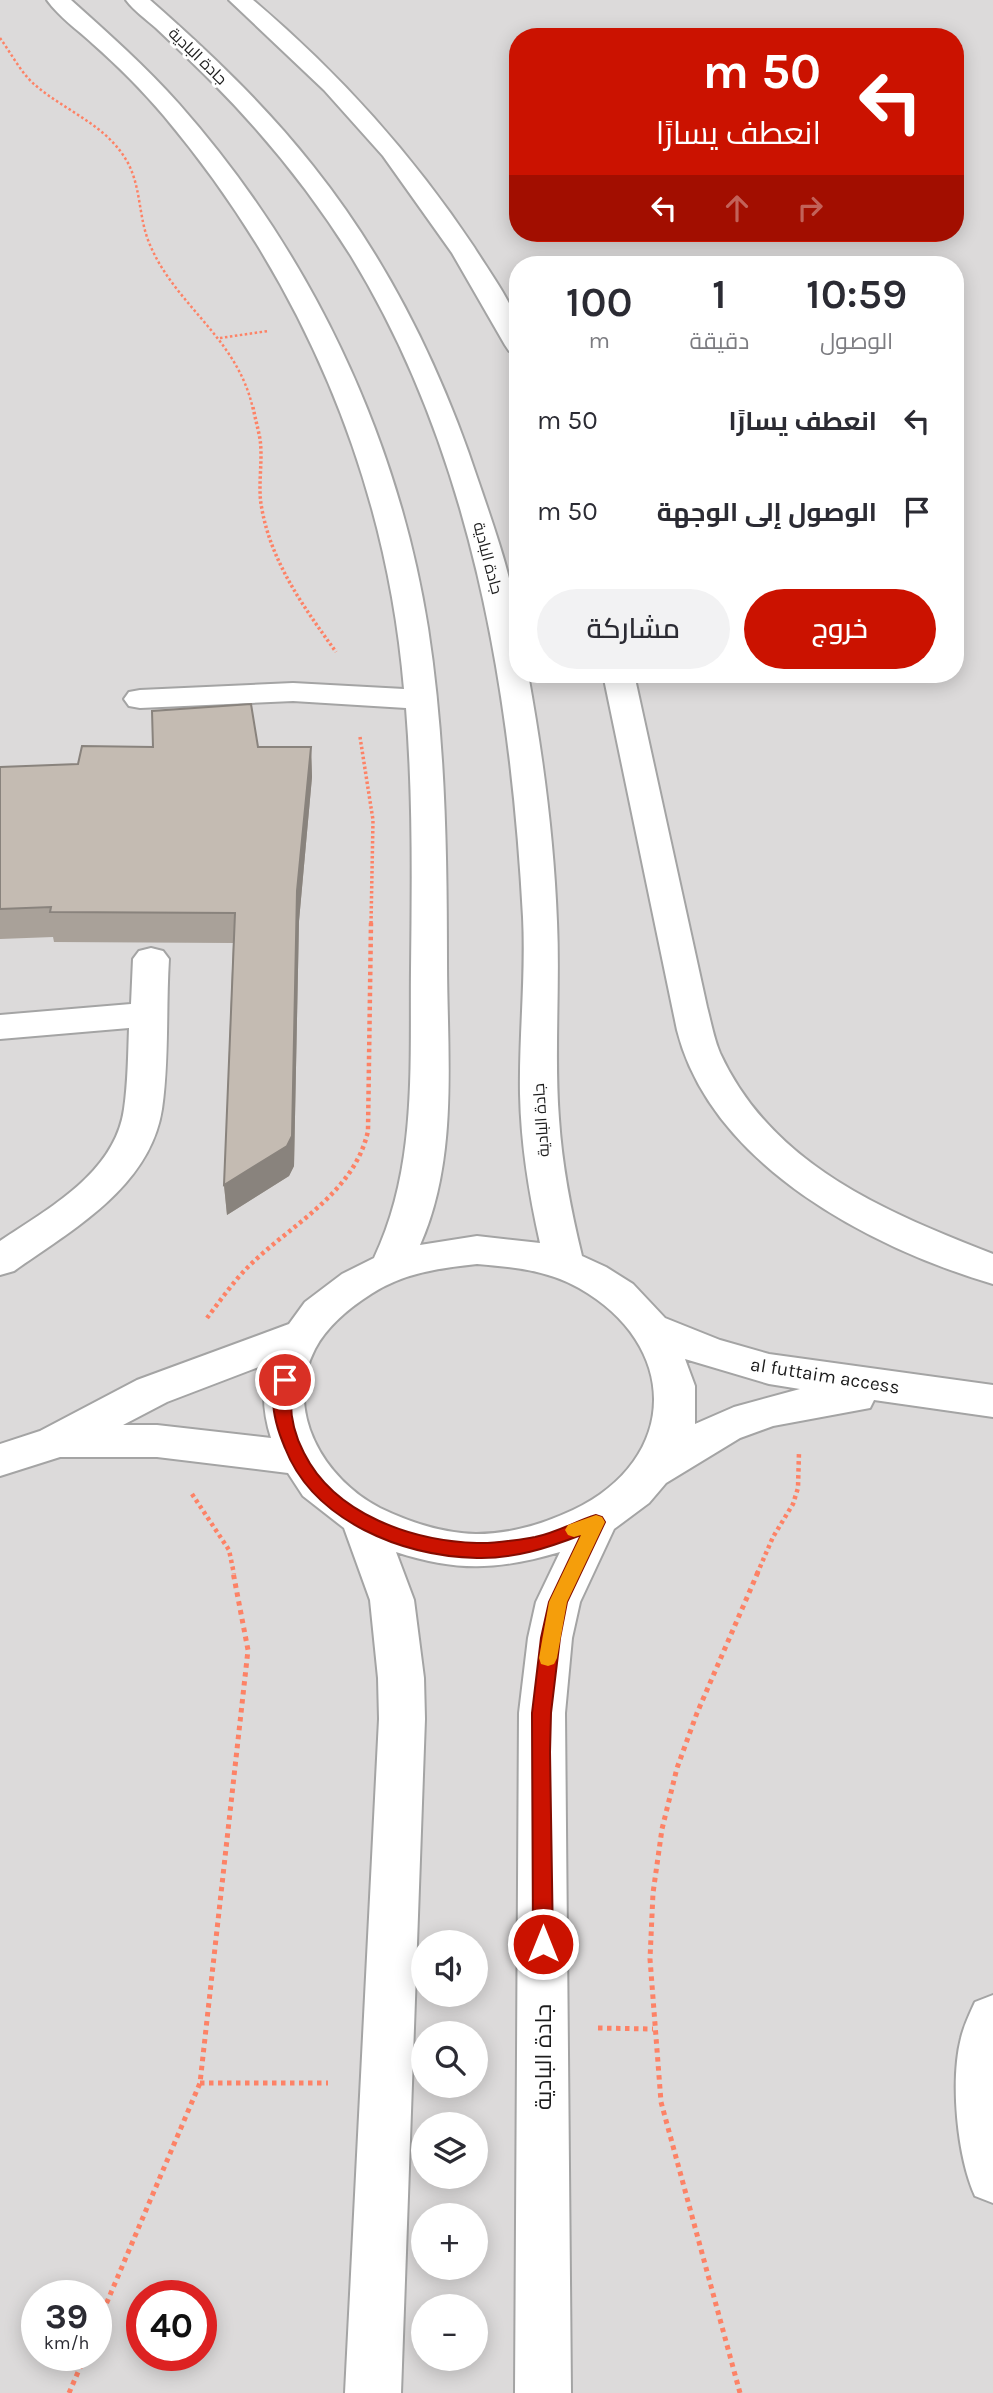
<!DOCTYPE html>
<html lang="ar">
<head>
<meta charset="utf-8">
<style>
	body { margin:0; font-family:Karla,Cairo,sans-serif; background:#f2f2f3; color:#2b2b33; direction:rtl; height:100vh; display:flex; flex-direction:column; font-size:26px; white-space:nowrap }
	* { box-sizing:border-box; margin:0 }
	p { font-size:23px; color:#7c7c81 }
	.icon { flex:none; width:38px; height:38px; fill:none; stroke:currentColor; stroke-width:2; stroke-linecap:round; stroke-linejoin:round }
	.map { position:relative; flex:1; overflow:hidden; direction:ltr }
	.side { position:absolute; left:509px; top:256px; width:455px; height:427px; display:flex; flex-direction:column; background:#fff; border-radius:28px; box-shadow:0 4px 18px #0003; direction:rtl }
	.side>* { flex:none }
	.banner { position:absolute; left:509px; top:28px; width:455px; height:214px; border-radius:28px; box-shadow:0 4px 18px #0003; direction:rtl; background:#cb1200; color:#fff; overflow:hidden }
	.controls { position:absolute; left:411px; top:1930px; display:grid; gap:14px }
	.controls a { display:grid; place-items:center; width:77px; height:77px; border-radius:50%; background:#fff; box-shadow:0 4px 18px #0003; font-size:35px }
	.speed { position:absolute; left:21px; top:2280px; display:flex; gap:14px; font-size:35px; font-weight:700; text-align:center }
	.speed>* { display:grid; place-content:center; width:91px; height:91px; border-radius:50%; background:#fff; box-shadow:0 4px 18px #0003; line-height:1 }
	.speed small { font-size:18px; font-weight:400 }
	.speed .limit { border:10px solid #d22; background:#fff; color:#111 }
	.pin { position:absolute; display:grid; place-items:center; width:60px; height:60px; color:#fff; margin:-30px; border:4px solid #fff; border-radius:50%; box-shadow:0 2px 7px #0007 }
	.me { position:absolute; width:77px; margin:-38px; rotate:0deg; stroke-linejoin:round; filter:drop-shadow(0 0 5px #0008) }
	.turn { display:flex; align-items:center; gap:24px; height:147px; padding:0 28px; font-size:32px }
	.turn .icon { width:91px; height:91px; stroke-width:2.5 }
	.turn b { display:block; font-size:49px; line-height:60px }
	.lanes { display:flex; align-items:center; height:66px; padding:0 28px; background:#0003; justify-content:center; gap:35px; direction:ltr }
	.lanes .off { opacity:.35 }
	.eta { display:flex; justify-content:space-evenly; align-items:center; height:119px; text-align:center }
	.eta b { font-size:42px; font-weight:600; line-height:49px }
	.primary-button { display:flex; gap:14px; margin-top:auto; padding:14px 28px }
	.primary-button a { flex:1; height:80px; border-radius:42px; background:#cb1200; color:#fff; font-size:28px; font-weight:600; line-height:80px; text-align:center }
	.primary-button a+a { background:#f2f2f3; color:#2b2b33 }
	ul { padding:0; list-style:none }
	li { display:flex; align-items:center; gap:21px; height:91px; padding:0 28px }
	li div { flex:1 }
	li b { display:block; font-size:26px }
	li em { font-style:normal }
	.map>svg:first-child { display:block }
	.residential { fill:#dcdada; fill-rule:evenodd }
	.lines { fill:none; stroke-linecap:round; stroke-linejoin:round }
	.minor-casing { stroke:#a4a4a4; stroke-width:4 }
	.path-far3 { stroke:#fd8266; stroke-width:2.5; stroke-dasharray:2.5 2.5; stroke-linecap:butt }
	.path-far2 { stroke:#fd8266; stroke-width:3.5; stroke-dasharray:2.5 2.5; stroke-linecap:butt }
	.path-far1 { stroke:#fd8266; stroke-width:4.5; stroke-dasharray:3.5 3.5; stroke-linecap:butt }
	.path { stroke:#fd8266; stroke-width:5; stroke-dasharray:4.5 4.5; stroke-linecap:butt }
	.minor { fill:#fff; fill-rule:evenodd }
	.wall { fill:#a9a199 }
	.shaded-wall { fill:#89837d }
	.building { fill:#c4bbb2; stroke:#89837d; stroke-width:2 }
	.route { fill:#cb1200; stroke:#840c00; stroke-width:2 }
	.slow { fill:#f59e0b }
	.labels { text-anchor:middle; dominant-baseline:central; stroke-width:6; stroke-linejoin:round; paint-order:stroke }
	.far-street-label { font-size:16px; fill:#1d1d1d; stroke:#fff }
	.street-label { font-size:19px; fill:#1d1d1d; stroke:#fff }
	.near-street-label { font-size:23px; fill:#1d1d1d; stroke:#fff }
</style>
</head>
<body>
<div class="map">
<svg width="993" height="2393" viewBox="0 0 993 2393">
	<rect width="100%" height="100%" fill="#efece3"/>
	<path class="residential" d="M0,0H993V2393H0ZM518,37H956V233H518ZM518,264H956V674H518ZM424,1942H476V1995H424ZM424,2034H476V2086H424ZM424,2124H476V2177H424ZM424,2216H476V2268H424ZM37,2296H96V2356H37ZM142,2296H201V2356H142ZM424,2306H476V2359H424Z"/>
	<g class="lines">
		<g class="minor-casing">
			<g id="minor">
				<path d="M47,0H71C108,33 146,67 179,104C309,251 397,433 428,628C445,738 447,850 447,961C447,1054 459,1158 420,1245L477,1236L540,1243C529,1194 521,1145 520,1094C519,1035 526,976 523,917C511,690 471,452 351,256C311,192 263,133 210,80C192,62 174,45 156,28C146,19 134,11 126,0H150C208,51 265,105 313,166C388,260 442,370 479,483C494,527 511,575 518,621C520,638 518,657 518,674H528C543,756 554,839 557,922C560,988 554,1054 559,1119C562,1165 571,1211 582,1256L606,1267L633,1284L665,1318L720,1340L769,1354L993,1385V1417L874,1400L870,1408L773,1426L740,1438L666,1483L649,1503L614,1529L580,1602L572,1638L565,1713L571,2393H515L519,1713L528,1638L536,1602L560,1552C499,1570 457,1572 396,1552L414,1600L424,1678L425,1719L401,2393H345L379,1719L378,1678L370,1600L344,1528L303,1496L288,1473L157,1457H60L0,1476V1444L40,1431L137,1380L289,1324L305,1302L342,1274L374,1258C417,1168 410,1068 411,970C412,882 413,795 406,708L293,701L140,708L129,706L124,699L129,692L140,690L293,683L404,689C386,476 301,279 164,116C142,90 118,66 93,44C78,30 59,17 47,0ZM477,1264C513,1267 547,1270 579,1288C680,1345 680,1459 573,1510C543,1524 511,1534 476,1534C442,1533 411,1523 380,1508C324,1479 283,1411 315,1349C327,1326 349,1308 371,1294C403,1273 440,1268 477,1264ZM685,1359L769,1384L800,1389L734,1407L695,1424V1386ZM269,1363C261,1389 263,1413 271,1438L157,1425H123L167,1402Z"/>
				<path d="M229,0H253C338,72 412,154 474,247C487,268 509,298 517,321C520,330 518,343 518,353L509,351L505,345L452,253L383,156L324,90Z"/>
				<path d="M603,674H634L707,1007C711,1022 714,1039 720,1053C772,1166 886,1212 993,1254V1284C871,1248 711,1165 677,1030Z"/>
				<path d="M151,948L163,951L169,959C166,1007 169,1062 162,1109C150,1187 72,1230 14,1271L0,1275V1241C49,1208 115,1173 124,1109C128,1082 128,1055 129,1028L0,1039V1015L131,1004L133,959L139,951Z"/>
				<path d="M993,1995V2203L975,2196C957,2156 950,2081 961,2038C964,2025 970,2013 975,2002Z"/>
			</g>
		</g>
		<g class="path-far3">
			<path d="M0,38C11,53 21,73 35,85C64,110 104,124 125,158C141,183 138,213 148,240C173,305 237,336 253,409"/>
			<path d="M220,338L268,331"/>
		</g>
		<g class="path-far2">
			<path d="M253,407C255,418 258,428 260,439C263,460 258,483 261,504C270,561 303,606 336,652"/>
			<path d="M360,737L373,820L371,924"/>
		</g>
		<g class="path-far1">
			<path d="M207,1318C220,1301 233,1282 248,1267C291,1224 354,1194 368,1131L371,922"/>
			<path d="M192,1494L229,1550L234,1574"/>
			<path d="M757,1574L773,1537L793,1504L798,1488L799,1452"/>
		</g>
		<g class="path">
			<path d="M598,2028L653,2029"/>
			<path d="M200,2083H328"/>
			<path d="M96,2328L200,2083L248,1650L233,1572"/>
			<path d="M69,2393L85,2356"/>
			<path d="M740,2393L661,2102L650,1959L653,1893L662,1829L677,1768L697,1713L758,1572"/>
		</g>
		<use href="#minor" class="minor"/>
	</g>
	<path class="wall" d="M258,747H311L312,777L299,921L294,1166L289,1176L227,1215L224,1185L233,943L54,942L53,937L0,939V767L78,764Z"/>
	<path class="shaded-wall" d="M311,747L312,777L299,921L294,1166L289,1176L227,1215L224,1185L297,891Z"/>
	<path class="building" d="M251,704L258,747H311L297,891L292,1136L287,1146L224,1185L235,913L50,912L51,907L0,909V767L78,764L82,746L153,747L152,711Z"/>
	<path class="route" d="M285,1374L291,1376C295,1383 291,1388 291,1396C290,1416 295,1436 304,1453C335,1515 413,1541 477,1543C495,1544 517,1540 535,1537C556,1533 576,1521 596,1515L602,1517L605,1522L567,1602L560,1638L551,1713L550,1752L553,1944L550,1951L543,1953L536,1951L533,1944L532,1713L541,1638L549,1602L581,1535C548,1548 513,1559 477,1558C403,1556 314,1522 285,1448C276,1427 267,1397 279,1376Z"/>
	<path class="slow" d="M596,1515L602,1517L605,1522L567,1602L557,1658L554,1664L548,1666L541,1664L539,1658L549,1602L581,1535L574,1537L568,1535L565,1530L568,1525Z"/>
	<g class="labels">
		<g class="far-street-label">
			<text transform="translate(198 56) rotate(44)">جادة البادية</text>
			<text transform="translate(488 558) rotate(75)">جادة البادية</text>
			<text transform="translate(541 1120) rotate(-94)">جادة البادية</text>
		</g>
		<g class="street-label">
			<text transform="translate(825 1376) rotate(9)">al futtaim access</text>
		</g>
		<g class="near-street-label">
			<text transform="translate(543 2057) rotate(-90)">جادة البادية</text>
		</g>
	</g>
</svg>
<div class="controls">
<a><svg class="icon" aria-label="sound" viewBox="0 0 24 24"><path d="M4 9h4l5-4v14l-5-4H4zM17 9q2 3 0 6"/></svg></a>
<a><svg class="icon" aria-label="search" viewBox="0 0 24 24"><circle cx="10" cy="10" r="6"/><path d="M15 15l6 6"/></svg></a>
<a><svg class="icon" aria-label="layers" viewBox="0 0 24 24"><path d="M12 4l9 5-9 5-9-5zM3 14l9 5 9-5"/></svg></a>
<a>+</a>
<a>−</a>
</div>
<div class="speed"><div>39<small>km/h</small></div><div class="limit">40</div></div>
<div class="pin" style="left:285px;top:1380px;background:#d93025"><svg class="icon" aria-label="arrive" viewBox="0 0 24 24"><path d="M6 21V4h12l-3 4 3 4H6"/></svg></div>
<svg class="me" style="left:543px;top:1944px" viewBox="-20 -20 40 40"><circle r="17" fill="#cb1200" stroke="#fff" stroke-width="3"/><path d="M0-11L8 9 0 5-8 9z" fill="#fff"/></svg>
<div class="banner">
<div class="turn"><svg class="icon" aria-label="left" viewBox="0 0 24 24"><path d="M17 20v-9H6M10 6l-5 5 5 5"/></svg><div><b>50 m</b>انعطف يسارًا</div></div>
<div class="lanes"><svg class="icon" aria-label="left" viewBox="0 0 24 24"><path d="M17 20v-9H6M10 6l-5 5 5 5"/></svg><svg class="icon off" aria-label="ahead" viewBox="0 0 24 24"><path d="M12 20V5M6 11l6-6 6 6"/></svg><svg class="icon off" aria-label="right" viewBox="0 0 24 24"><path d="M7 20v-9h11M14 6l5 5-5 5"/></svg></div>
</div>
<section class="side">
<div class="eta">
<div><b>10:59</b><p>الوصول</p></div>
<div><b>1</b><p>دقيقة</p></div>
<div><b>100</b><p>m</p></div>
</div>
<ul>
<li><svg class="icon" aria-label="left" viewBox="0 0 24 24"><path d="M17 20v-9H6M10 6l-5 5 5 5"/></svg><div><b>انعطف يسارًا</b></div><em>50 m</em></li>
<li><svg class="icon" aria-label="arrive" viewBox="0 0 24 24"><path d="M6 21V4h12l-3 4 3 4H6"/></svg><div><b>الوصول إلى الوجهة</b></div><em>50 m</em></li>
</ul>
<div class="primary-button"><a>خروج</a><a>مشاركة</a></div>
</section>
</div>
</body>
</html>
